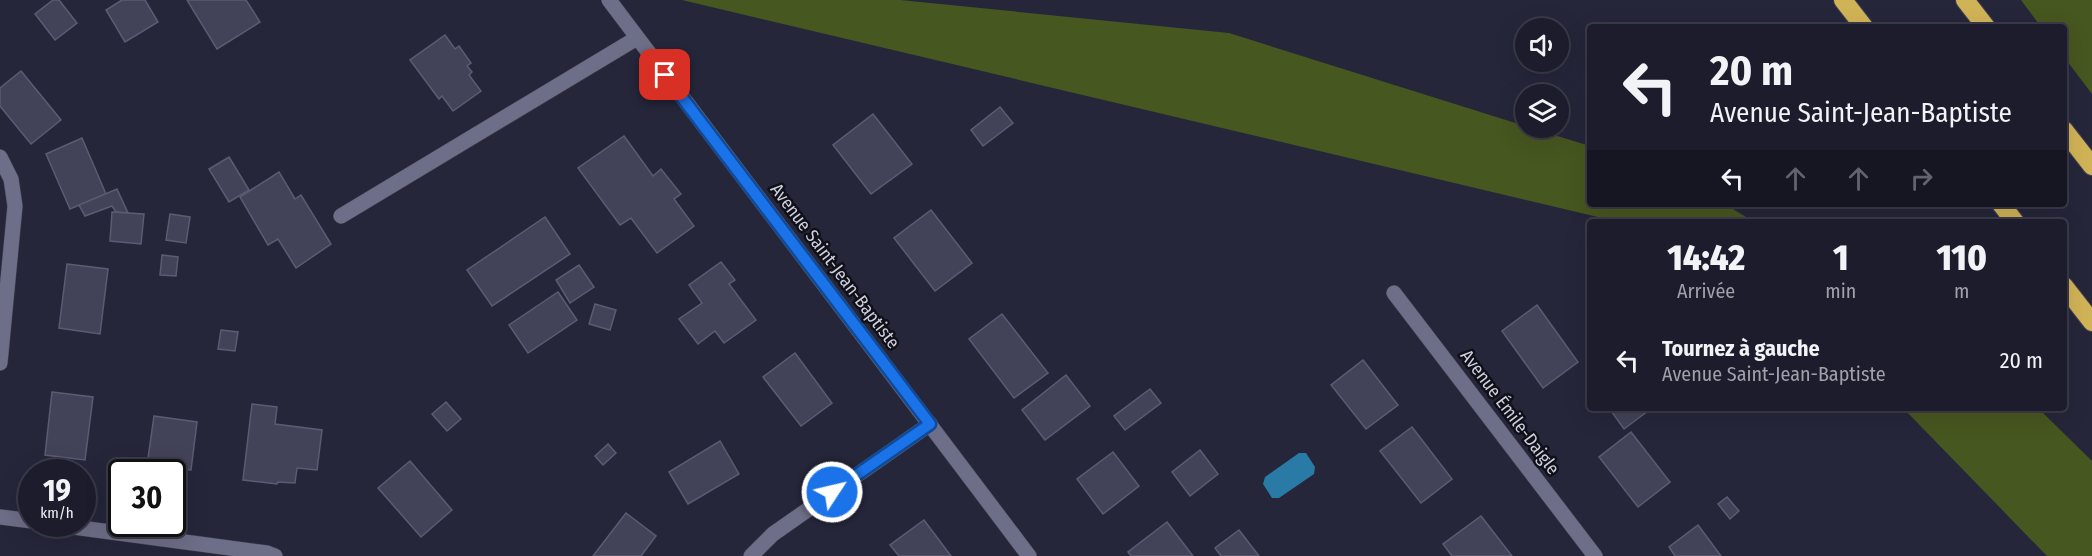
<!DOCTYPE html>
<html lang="fr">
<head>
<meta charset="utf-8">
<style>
	body { margin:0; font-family:"Fira Sans Condensed",sans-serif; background:#292938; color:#f1f3f6; height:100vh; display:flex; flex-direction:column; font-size:22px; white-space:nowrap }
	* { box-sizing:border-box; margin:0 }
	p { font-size:20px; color:#a0a1a9 }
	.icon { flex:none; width:33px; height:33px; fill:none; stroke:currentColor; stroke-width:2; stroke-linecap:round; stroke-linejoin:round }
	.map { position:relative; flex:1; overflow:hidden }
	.drawer { position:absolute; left:1587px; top:219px; width:480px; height:192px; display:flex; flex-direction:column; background:#1c1c2c; border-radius:6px; box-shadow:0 6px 24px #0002,0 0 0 2px #3a3a48 }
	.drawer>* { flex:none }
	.top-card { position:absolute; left:1587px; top:24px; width:480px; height:183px; border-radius:6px; box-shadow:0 6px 24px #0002,0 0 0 2px #3a3a48; background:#1c1c2c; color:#f1f3f6; overflow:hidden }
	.fabs { position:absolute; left:1515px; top:18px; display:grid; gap:12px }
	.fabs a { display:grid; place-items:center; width:54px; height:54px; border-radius:50%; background:#1c1c2c; box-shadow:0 6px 24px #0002,0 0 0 2px #3a3a48; font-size:30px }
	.speed { position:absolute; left:18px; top:459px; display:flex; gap:12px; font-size:30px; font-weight:700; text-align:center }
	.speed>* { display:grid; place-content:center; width:78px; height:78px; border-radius:50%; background:#1c1c2c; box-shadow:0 6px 24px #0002,0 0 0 2px #3a3a48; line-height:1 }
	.speed small { font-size:15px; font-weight:400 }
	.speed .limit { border:3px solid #111; border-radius:9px; background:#fff; color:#111 }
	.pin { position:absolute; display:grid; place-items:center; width:51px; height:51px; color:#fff; margin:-26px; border-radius:12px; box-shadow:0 3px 9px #0006 }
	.me { position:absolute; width:66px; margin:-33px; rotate:55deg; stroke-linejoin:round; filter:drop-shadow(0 0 4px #0008) }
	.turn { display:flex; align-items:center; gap:21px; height:126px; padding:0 24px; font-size:27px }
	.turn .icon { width:78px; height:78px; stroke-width:2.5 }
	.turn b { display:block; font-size:42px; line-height:51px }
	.lanes { display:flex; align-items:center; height:57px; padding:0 24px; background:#0003; justify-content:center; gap:30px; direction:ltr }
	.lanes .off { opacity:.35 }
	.eta { display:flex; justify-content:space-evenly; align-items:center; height:102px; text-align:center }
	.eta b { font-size:36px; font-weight:800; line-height:42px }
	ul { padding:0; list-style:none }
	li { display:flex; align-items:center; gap:18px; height:78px; padding:0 24px }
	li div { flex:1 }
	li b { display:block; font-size:22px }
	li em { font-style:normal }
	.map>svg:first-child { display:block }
	.green { fill:#475720 }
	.water { fill:#2a7aa6 }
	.building { fill:#424259; stroke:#5b5c74; stroke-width:1.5 }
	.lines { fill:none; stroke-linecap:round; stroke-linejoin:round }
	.lane-casing { stroke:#414052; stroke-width:16 }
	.street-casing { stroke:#414052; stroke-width:16 }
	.secondary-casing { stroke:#414052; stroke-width:16 }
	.highway-casing { stroke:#414052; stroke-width:20 }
	.lane { stroke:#6d6e87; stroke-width:15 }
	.street { stroke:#6d6e87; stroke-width:15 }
	.secondary { stroke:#6d6e87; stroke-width:15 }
	.highway { stroke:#d1b357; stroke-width:18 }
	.route-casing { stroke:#114b97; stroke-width:15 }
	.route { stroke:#1a73e8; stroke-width:10 }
	.labels { text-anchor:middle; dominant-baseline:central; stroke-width:5; stroke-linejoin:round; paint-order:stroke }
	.street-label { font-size:18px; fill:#cfd0de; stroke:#101019 }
</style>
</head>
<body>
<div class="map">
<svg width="2092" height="556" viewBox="0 0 2092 556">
	<rect width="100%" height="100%" fill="#26263b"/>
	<g class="green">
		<path d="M682,0H900L1229,33L1525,126L1526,128H1531L1590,146V204H1725L1754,222H1619Z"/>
		<path d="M2021,0H2092V94L2064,57V27H2041Z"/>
		<path d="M1903,408H2038L2092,461V556H2047Z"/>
	</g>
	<path class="water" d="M1299,453H1306L1315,467L1314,474L1279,498H1272L1263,484L1265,477Z"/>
	<g class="building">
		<path d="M53,0H59L77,23L55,40L35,14Z"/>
		<path d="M122,0H145L158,22L125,42L106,10Z"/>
		<path d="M187,0H246L260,22L217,49Z"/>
		<path d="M445,35L455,49L459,46L471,63L467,66L472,72L469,75L481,91L453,111L442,96L439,99L410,60Z"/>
		<path d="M21,71L61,120L31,144L0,106V88Z"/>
		<path d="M1000,107L1013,123L983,146L971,130Z"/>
		<path d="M873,114L912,164L871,194L833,145Z"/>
		<path d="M624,136L653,176L661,169L681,194L674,199L694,226L657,253L631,218L620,225L578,168Z"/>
		<path d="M82,138L106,194L70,209L46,154Z"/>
		<path d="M229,157L249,190L229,202L209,169Z"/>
		<path d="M279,172L295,199L301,195L331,244L296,268L278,239L268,245L240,197Z"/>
		<path d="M117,189L128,213L116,212L112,206L85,216L79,205Z"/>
		<path d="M931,210L972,263L935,291L894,238Z"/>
		<path d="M112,212L144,214L141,244L110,241Z"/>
		<path d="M170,214L190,217L186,243L166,240Z"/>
		<path d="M545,217L570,254L492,306L467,270Z"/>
		<path d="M162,255L178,257L176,276L160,275Z"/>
		<path d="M721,262L735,280L729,284L756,320L724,343L715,331L698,344L679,319L702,303L689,285Z"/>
		<path d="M67,264L108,269L100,334L59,328Z"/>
		<path d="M579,265L594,287L570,303L556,280Z"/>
		<path d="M558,292L577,320L528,353L509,325Z"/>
		<path d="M595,304L616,310L610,330L589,324Z"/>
		<path d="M1537,305L1578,362L1543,388L1502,331Z"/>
		<path d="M1002,314L1048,373L1014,398L969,339Z"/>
		<path d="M221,330L238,332L235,351L218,349Z"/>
		<path d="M795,353L832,403L801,426L763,377Z"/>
		<path d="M1363,360L1398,405L1366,429L1331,385Z"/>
		<path d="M1066,375L1090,406L1045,440L1022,410Z"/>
		<path d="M1150,389L1161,403L1125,430L1114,416Z"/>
		<path d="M52,392L93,397L85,460L45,455Z"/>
		<path d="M446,402L461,419L447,431L432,414Z"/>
		<path d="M252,404L277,407L275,424L322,430L317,470L297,468L295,483L278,482L277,484L243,480Z"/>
		<path d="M1609,408H1652L1624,429Z"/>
		<path d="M154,416L197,422L191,470L147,465Z"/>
		<path d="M1412,427L1452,479L1421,503L1380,451Z"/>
		<path d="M1631,432L1670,482L1638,507L1599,457Z"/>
		<path d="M720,441L739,474L688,504L669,472Z"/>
		<path d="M608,444L616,453L603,465L595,456Z"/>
		<path d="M1200,450L1218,474L1190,496L1172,472Z"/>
		<path d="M1113,452L1139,486L1103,514L1077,479Z"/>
		<path d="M410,461L452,510L421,537L378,488Z"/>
		<path d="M1727,497L1739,511L1730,519L1718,504Z"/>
		<path d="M626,513L656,536L641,556H593Z"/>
		<path d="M1481,516L1512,556H1452L1443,544Z"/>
		<path d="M924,520L951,556H899L890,545Z"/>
		<path d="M1167,522L1193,556H1131L1128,552Z"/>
		<path d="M1698,525L1721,556H1675L1669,547Z"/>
		<path d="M1239,530L1259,556H1221L1215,548Z"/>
	</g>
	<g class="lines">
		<g class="lane-casing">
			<path id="lane" d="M341,216L637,38"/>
		</g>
		<g class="street-casing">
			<g id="street">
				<path d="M0,157L11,179L15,206L0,363"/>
				<path d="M1394,293L1595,556"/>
				<path d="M0,517L32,521"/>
				<path d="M51,524L267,553L275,556"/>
				<path d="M751,556L773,534L930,424"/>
			</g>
		</g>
		<g class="secondary-casing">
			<path id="secondary" d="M609,0L1029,556"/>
		</g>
		<g class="highway-casing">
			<g id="highway">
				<path d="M1843,0L1864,27"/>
				<path d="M1965,0L1986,27"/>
				<path d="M2064,130L2092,166"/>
				<path d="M2001,204L2015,222"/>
				<path d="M2064,286L2092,322"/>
			</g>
		</g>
		<use href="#lane" class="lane"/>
		<use href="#street" class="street"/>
		<use href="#secondary" class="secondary"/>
		<use href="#highway" class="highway"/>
	</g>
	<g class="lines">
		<g class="route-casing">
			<path id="route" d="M665,75L930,424L832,492"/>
		</g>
		<use href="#route" class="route"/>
	</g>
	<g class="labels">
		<g class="street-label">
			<text transform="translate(835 266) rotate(53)">Avenue Saint-Jean-Baptiste</text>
			<text transform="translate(1510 412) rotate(53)">Avenue Émile-Daigle</text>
		</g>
	</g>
</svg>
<div class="fabs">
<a><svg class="icon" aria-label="sound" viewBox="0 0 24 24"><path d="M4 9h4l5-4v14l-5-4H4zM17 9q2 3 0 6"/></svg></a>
<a><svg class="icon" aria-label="layers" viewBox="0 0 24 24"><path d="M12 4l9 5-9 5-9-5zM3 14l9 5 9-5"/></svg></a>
</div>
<div class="speed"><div>19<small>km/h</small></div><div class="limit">30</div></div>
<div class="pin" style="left:665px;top:75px;background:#d93025"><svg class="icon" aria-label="arrive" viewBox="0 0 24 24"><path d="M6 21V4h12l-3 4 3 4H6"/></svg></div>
<svg class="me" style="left:832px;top:492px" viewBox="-20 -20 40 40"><circle r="17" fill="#1a73e8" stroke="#fff" stroke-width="3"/><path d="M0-11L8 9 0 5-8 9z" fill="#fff"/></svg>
<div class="top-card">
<div class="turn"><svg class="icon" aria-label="left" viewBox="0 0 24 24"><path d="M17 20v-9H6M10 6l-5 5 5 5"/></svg><div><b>20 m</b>Avenue Saint-Jean-Baptiste</div></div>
<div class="lanes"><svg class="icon" aria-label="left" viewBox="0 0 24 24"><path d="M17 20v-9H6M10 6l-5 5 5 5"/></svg><svg class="icon off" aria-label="ahead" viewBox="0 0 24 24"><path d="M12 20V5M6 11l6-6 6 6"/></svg><svg class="icon off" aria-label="ahead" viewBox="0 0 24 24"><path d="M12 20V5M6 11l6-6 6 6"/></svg><svg class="icon off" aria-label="right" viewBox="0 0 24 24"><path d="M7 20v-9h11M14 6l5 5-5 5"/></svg></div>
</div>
<section class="drawer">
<div class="eta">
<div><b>14:42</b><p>Arrivée</p></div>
<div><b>1</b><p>min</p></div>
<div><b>110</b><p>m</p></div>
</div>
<ul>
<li><svg class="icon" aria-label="left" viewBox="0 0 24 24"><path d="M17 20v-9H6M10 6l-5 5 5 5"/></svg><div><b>Tournez à gauche</b><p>Avenue Saint-Jean-Baptiste</p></div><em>20 m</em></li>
</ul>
</section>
</div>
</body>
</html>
